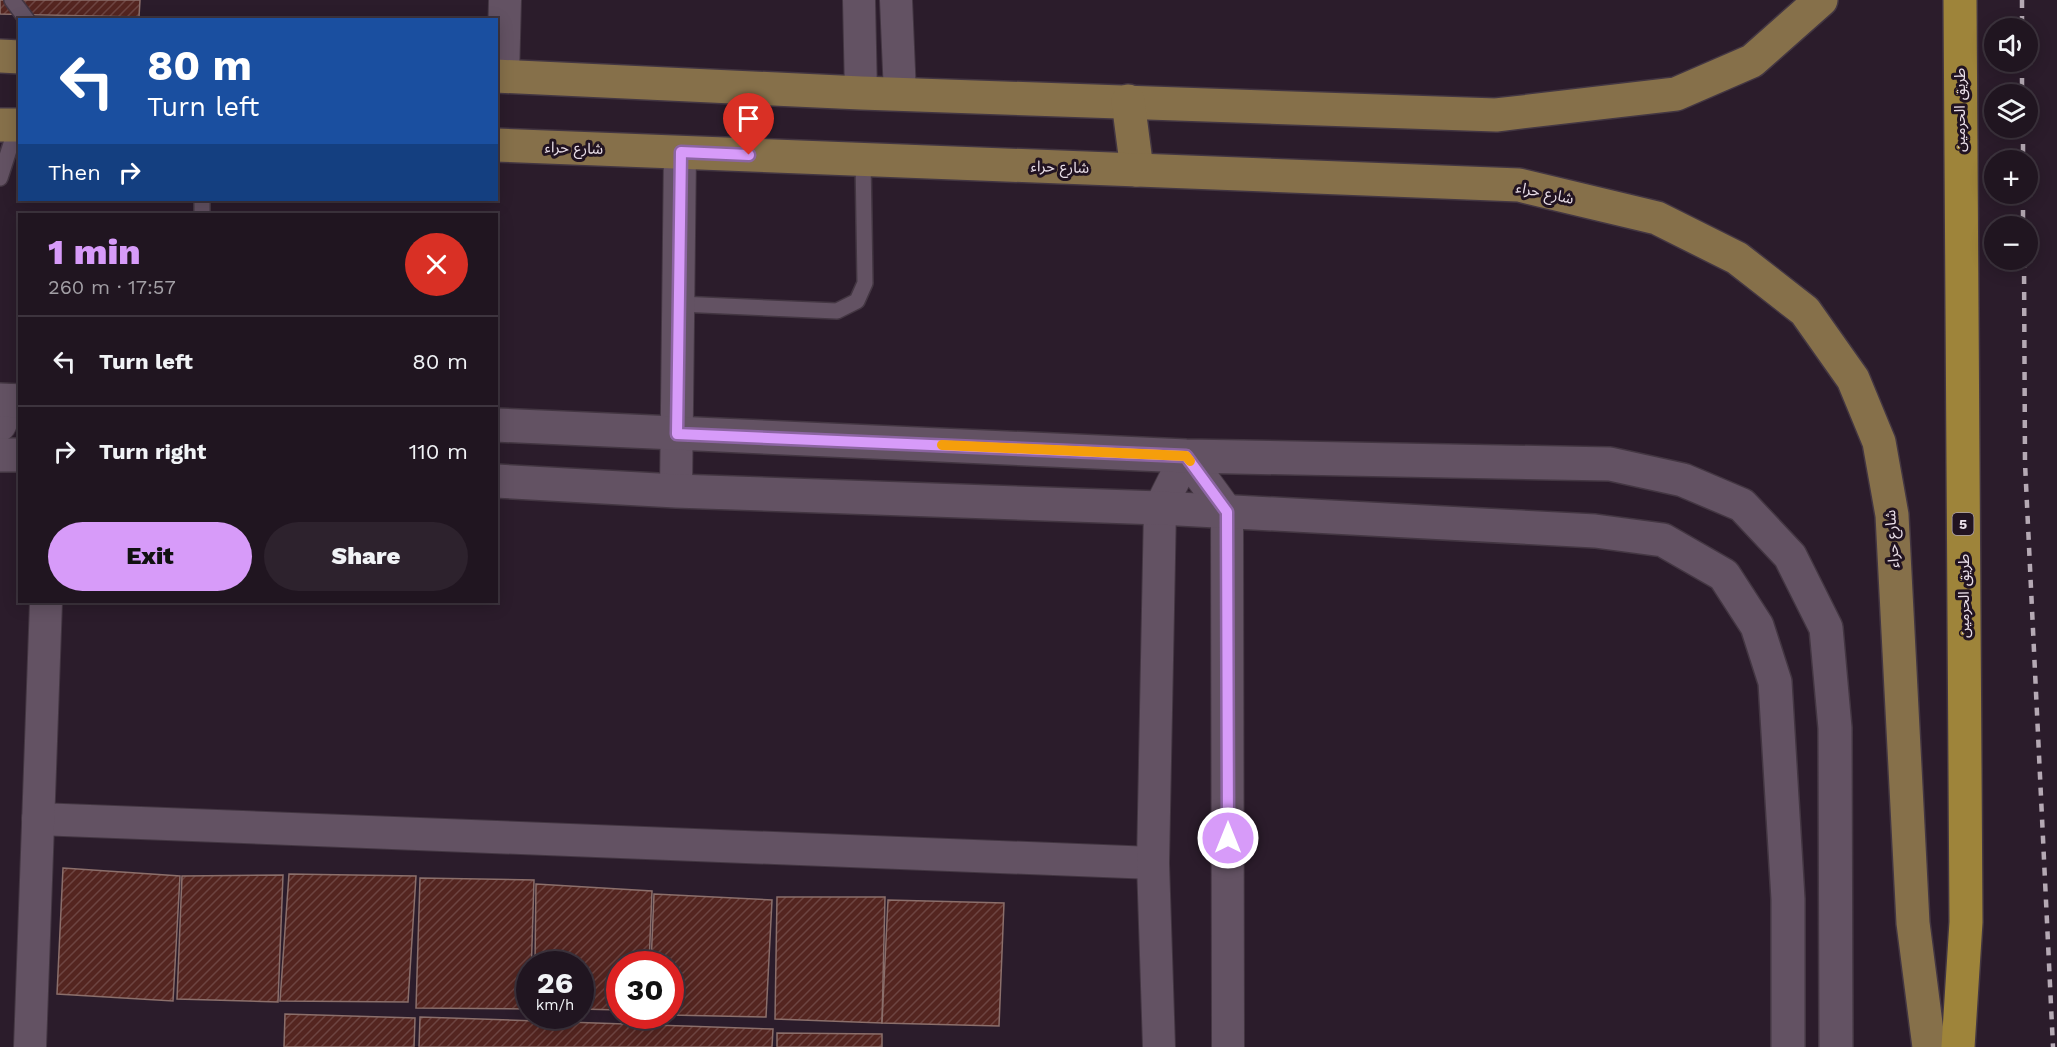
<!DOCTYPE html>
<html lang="en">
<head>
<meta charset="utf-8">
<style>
	body { margin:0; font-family:"Work Sans","Noto Sans Arabic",sans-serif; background:#2d222d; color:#f1f3f6; height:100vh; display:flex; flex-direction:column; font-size:22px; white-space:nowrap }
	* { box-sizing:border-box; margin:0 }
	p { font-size:20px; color:#a29fa5 }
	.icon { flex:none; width:33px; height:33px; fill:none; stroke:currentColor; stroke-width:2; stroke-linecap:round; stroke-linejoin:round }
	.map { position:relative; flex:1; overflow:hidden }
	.drawer { position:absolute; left:18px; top:213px; width:480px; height:390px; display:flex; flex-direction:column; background:#201520; border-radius:0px; box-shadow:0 3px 15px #0003,0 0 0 2px #3d343e }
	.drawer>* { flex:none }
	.top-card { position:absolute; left:18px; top:18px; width:480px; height:183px; border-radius:0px; box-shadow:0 3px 15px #0003,0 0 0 2px #3d343e; background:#1a4fa0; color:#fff; overflow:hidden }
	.tools { position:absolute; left:1984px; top:18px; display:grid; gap:12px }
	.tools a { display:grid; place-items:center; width:54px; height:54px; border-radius:50%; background:#201520; box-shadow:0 3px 15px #0003,0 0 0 2px #3d343e; font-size:30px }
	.speed { position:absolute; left:516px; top:951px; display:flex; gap:12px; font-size:30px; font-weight:700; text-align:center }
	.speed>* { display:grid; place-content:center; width:78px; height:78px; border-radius:50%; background:#201520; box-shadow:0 3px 15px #0003,0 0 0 2px #3d343e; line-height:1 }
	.speed small { font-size:15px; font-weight:400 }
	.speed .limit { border:9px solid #d22; background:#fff; color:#111 }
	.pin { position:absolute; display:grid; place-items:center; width:51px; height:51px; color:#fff; margin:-62px -26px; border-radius:50% 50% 50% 0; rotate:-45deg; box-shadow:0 0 6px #0007 }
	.pin .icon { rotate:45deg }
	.me { position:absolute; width:66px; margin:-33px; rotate:0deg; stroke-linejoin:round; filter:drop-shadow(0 0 4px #0008) }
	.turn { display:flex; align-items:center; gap:21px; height:126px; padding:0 30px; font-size:27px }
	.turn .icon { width:78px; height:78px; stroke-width:2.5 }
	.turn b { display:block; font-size:42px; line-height:51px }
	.then { display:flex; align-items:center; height:57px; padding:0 30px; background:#0003; gap:12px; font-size:22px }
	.round { display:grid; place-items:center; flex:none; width:63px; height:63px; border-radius:32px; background:#2d222d }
	.overview { display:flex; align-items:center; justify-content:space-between; height:102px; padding:0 30px }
	h1 { font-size:36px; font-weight:800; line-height:45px; color:#d79bf9 }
	.cta { display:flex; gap:12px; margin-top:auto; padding:12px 30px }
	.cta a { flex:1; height:69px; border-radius:36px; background:#d79bf9; color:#111; font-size:24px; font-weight:800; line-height:69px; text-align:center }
	.cta a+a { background:#2d222d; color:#f1f3f6 }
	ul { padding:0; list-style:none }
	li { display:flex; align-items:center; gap:18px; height:90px; padding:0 30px; border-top:2px solid #3d343e }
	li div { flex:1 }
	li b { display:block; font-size:22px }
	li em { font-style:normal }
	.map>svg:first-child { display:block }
	.building { fill:url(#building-hatch); stroke:#8b6f6b; stroke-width:1.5 }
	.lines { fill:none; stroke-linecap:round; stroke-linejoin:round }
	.lane-casing { stroke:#433642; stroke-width:18 }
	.street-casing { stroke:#433642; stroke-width:34 }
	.secondary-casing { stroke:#433642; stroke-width:36 }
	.primary-casing { stroke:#433642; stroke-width:36 }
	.highway-casing { stroke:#433642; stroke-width:36 }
	.lane { stroke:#635263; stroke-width:15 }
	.street { stroke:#635263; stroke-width:32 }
	.secondary { stroke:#635263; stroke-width:33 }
	.primary { stroke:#86704a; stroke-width:33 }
	.highway { stroke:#9e843a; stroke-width:33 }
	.rail { stroke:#b5a9b4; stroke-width:4.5; stroke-dasharray:8 8; stroke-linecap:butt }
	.route-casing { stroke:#8c65a2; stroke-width:15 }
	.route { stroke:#d79bf9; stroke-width:10 }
	.slow { stroke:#f59e0b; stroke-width:10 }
	.labels { text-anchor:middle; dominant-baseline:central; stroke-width:6; stroke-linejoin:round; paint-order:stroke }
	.shield { fill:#211321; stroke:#aea2ae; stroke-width:1.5 }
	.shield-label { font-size:14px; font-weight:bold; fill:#ebe0ea }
	.street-label { font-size:15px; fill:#ebe0ea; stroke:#211321 }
</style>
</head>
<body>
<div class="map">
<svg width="2057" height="1047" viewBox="0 0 2057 1047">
	<defs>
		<pattern id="building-hatch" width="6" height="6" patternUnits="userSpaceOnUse" patternTransform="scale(1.5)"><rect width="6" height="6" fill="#542520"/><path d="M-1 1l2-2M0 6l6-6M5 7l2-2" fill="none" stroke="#6d4441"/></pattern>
	</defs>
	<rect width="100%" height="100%" fill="#2b1c2b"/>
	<g class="building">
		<path d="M0,0H140L139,17L0,14Z"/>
		<path d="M63,868L180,876L173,1001L57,994Z"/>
		<path d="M289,874L416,876L408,1002L280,1001Z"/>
		<path d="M283,875L278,1002L177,999L182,876Z"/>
		<path d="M420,878L534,880L530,1009L416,1008Z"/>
		<path d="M536,884L652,891L649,964H620V1010L580,1009V964H535Z"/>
		<path d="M654,894L772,900L766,1017L670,1015V964H651Z"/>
		<path d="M777,897H885L882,1023L775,1019Z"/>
		<path d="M888,900L1004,903L999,1026L882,1023Z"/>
		<path d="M285,1014L415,1018L414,1047H284Z"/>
		<path d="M420,1017L773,1029L772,1047H419Z"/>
		<path d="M777,1033L882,1034V1047H777Z"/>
	</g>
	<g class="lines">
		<g class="lane-casing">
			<g id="lane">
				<path d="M12,0L27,20"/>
				<path d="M0,178L17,125"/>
				<path d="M202,214V200"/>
				<path d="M679,304L837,311L857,301L865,283L863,159"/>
			</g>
		</g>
		<g class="street-casing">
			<g id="street">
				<path d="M859,0L861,93"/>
				<path d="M896,0L900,94"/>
				<path d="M503,76L505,0"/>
				<path d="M0,425L11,400L20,412"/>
				<path d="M676,491L680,152"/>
				<path d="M38,819L1153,863"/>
				<path d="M30,1047L46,602"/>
				<path d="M1159,1047L1153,863L1160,508L1186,456L1227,512L1228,1047"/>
			</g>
		</g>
		<g class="secondary-casing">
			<g id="secondary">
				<path d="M0,400L20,401"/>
				<path d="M496,425L1186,456L1610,464L1683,480L1742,505L1790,556L1826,628L1835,728L1836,1047"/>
				<path d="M0,455H20"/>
				<path d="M496,481L676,491L1160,508L1595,531L1663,540L1724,575L1757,626L1775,682L1788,899V1047"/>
			</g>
		</g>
		<g class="primary-casing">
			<g id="primary">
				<path d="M0,56L20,57"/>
				<path d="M496,76L861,93L1496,115L1676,94L1752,61L1821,0"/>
				<path d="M1128,101L1137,170"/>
				<path d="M0,125H20"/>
				<path d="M496,145L1519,185L1657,218L1737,258L1805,311L1853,379L1879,442L1892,515L1913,923L1929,1047"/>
			</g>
		</g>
		<g class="highway-casing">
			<path id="highway" d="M1958,1047L1966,922L1960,0"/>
		</g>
		<use href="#lane" class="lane"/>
		<use href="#street" class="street"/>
		<use href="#secondary" class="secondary"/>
		<use href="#primary" class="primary"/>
		<use href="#highway" class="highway"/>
		<g class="rail">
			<path d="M2022,0V28"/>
			<path d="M2022,62V94"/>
			<path d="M2023,128V160"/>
			<path d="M2023,194V226"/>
			<path d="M2024,260L2025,463L2053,1047"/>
		</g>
	</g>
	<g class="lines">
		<g class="route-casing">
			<path id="route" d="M749,155L681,152L677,434L1186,456L1227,512L1228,838"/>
		</g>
		<use href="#route" class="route"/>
		<path class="slow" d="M942,445L1186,456L1190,461"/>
	</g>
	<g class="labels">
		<rect class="shield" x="1952.5" y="513" width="21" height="22" rx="4.5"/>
		<g class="shield-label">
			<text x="1963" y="524">5</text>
		</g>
		<g class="street-label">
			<text transform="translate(1960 110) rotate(-90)">طريق الحرمين</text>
			<text transform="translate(574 148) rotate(2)">شارع حراء</text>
			<text transform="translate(1060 167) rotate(2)">شارع حراء</text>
			<text transform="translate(1545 193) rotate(12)">شارع حراء</text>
			<text transform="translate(1892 539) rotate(-94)">شارع حراء</text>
			<text transform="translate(1964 596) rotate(-90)">طريق الحرمين</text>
		</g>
	</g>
</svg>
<div class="tools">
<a><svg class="icon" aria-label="sound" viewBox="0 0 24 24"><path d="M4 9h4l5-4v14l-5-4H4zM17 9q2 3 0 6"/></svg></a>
<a><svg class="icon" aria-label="layers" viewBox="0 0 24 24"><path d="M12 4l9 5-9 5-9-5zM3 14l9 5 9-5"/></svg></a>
<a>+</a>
<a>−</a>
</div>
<div class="speed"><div>26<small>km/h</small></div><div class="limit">30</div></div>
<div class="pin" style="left:749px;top:155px;background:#d93025"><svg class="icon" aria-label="arrive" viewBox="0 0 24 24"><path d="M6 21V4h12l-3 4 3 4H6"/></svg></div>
<svg class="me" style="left:1228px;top:838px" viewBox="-20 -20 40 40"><circle r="17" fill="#d79bf9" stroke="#fff" stroke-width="3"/><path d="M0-11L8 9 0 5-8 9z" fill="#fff"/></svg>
<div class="top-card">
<div class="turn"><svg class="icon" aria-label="left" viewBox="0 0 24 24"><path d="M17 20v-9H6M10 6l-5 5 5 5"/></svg><div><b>80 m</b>Turn left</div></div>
<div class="then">Then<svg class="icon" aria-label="right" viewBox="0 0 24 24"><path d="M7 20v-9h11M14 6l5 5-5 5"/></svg></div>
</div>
<section class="drawer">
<div class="overview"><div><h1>1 min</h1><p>260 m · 17:57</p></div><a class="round" style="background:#d93025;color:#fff"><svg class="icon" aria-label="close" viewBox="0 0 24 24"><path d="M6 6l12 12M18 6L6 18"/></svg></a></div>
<ul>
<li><svg class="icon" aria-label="left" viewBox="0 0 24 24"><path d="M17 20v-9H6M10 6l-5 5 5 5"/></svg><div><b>Turn left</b></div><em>80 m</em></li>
<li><svg class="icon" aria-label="right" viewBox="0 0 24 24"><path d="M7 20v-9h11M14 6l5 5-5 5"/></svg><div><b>Turn right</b></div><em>110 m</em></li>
</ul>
<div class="cta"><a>Exit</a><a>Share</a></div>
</section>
</div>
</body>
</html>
